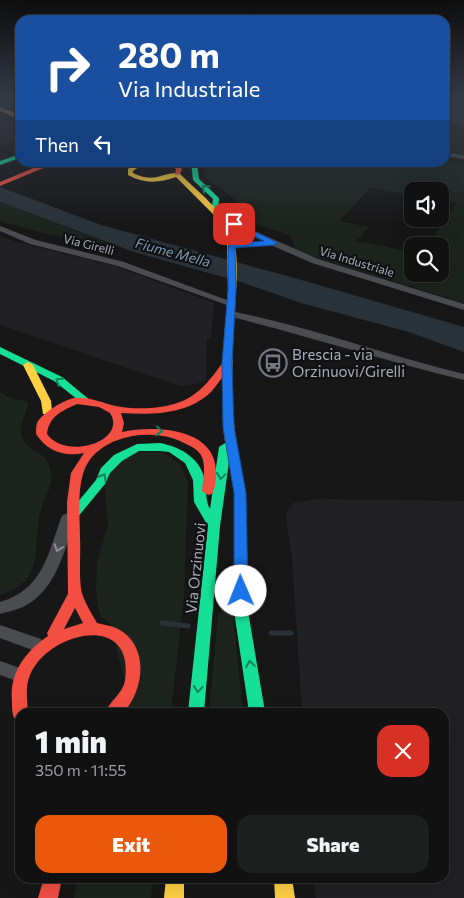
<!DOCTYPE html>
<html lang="en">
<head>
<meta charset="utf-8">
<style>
	body { margin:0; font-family:Commissioner,sans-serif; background:#1e1f1f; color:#f1f3f6; height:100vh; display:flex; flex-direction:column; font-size:19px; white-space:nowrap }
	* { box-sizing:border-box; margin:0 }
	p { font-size:16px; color:#9c9d9f }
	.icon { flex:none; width:28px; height:28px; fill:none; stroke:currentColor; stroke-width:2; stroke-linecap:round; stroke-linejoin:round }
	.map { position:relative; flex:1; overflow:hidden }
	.sheet { position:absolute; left:15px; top:708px; width:434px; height:175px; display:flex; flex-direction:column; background:#111; border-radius:15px; box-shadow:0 5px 20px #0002,0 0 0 1px #303131 }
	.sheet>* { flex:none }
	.top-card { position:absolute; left:15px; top:15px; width:435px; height:152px; border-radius:15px; box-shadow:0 5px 20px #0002,0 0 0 1px #303131; background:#1a4fa0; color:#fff; overflow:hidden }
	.buttons { position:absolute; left:404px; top:182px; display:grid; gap:10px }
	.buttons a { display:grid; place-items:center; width:45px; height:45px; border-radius:10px; background:#111; box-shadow:0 5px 20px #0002,0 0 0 1px #303131; font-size:25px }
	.pin { position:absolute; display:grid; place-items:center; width:42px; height:42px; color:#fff; margin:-21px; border-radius:10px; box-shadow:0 2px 8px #0006 }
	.me { position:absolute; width:55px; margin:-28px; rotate:359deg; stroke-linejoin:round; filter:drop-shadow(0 0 4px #0008) }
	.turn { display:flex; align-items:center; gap:18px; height:105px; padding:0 20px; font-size:22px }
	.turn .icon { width:65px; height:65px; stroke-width:2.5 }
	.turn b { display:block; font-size:35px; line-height:42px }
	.then { display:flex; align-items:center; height:48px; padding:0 20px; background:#0003; gap:10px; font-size:19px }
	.round { display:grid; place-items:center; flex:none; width:52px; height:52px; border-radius:15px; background:#1e1f1f }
	.headline { display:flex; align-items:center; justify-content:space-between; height:85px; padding:0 20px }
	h1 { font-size:30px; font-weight:800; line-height:38px }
	.primary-button { display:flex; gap:10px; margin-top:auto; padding:10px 20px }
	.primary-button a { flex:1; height:58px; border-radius:15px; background:#ea580c; color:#fff; font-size:20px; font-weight:800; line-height:58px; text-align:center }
	.primary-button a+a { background:#1e1f1f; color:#f1f3f6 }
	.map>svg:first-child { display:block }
	.built { fill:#212123 }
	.green { fill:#1d241e; fill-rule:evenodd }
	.water { fill:#2a3239 }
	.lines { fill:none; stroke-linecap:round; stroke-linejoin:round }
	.stream { stroke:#2a3239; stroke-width:5 }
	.building { fill:#353536; stroke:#3f4043 }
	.street { fill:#4b4c50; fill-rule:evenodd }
	.fast { fill:#16e098; fill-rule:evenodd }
	.slow { fill:#ffcf43; fill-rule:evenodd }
	.jam { fill:#f24e42; fill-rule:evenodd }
	.oneway { stroke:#14835c }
	.oneway2 { stroke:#8c9099 }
	.route { fill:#1a73e8; stroke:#114b97 }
	.labels { text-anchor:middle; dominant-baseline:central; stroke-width:4.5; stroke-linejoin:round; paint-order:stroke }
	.far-street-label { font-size:12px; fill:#a8adb8; stroke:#111113 }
	.far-water-label { font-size:14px; font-style:italic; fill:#7f9bb3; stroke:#111113 }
	.poi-label { font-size:15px; fill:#a8adb8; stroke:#111113; text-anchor:start }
	.street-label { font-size:15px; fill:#a8adb8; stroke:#111113 }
</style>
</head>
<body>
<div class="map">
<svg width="464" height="898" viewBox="0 0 464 898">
	<rect width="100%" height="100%" fill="#171717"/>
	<g class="built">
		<path d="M445,99H464V154L445,151Z"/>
		<path d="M0,120L20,128V140L0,146Z"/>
		<path d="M0,236L20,243L115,266L214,303L211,337L207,340L206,380L200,383L181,386L0,325Z"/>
		<path d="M317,499L464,501V898H316L313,878H444V712H302L292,559L286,517L288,509L294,503Z"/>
	</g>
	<g class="green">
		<path d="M445,161L464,164V303L293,250L294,244L289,235L245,221L243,211L235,200L205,177L202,163ZM371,188L412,195V191H440V200L457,203L427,246H440V274H412V252L357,241L369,227L339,221Z"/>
		<path d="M0,202L110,244L43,233L0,221Z"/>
		<path d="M0,392L8,397L28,402C28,412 20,421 21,432C24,455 48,447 51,473C53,487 43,500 40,513C32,550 46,581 0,595Z"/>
		<path d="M161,451L180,464L188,483L184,594L171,712H121L131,703L110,624L101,617L98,607L96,588L97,562L108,525L104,480L131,453Z"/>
		<path d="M222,609L230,610L233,614L243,712H209L218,614Z"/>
		<path d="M77,878H153L151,898H74Z"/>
	</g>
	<path class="water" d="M0,187L101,225L298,279L464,327V352L409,332L301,303L241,282L134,252L0,202Z"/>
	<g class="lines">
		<g class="stream">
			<path d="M162,623L188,626"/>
			<path d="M271,633H291"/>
		</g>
	</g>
	<path class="building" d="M445,99H464V122L445,119Z"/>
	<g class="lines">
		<g class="street">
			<path d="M445,152L464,155V159L445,156Z"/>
			<path d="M216,217L234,222L318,259L464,304V310L312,263L273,246L228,247L227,245L231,242L263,241L216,221Z"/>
			<path d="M0,226L36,240L124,262L235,303L233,305H227L118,266L30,244L0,231Z"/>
			<path d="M231,311C310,327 386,355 464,374V380C385,361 307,336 228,316L226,314Z"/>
			<path d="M68,513L73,515L75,518C65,550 56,591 23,607C16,610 7,612 0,614V602C42,590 48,555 61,518L63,515Z"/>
			<path d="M0,625L41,639L43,644L41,649L35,651L0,638Z"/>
			<path d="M0,661L20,668L22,673L20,678L14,680L0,675Z"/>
		</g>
		<g class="fast">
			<path d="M20,154V158L0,165V161Z"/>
			<path d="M191,162H197L199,179L219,198L218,214L211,212L213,199L193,180Z"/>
			<path d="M0,347L62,377L91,401L90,403H82L54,381L0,354Z"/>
			<path d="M160,443C181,447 202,459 205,482C207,492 205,500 210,509L219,447L225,443L236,446L238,449L246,493L248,611L265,712H249L234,611V493L229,462L220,526L204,712H188L208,526L194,502L193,480L185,463L169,452L160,451H139L122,461L110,473L105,484L77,518H69L67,515L96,480L101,468L114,455L137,444Z"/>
		</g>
		<g class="slow">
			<path d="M0,107L20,115V119L0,111Z"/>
			<path d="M138,162H152L141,165L133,171V173C156,184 161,172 179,173C198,192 223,210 233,236C240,255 235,306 234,327C232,368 230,409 238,449L236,452L232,453L226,449L223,427L222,363L228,290L227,245L225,236L212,213L176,177C159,183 144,184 128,175V169Z"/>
			<path d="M28,362L33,365L51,401L52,412L51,414H43L41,401L23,365Z"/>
			<path d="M166,878H184V898H164Z"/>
			<path d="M274,878H292L295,898H275Z"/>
		</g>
		<g class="jam">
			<path d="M48,162H58L0,186V182Z"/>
			<path d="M161,162L175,163L182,169L180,174L175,175L176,169L171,165Z"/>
			<path d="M227,360L232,363C225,373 219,383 211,392C187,415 151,415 121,413L124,423L122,432C153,425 215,427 216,471C216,478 216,487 212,494L208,495L202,491C203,480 206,467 202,457C199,450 191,446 184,443C153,426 94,435 83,474C77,494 80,518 80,539C81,552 78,585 83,596C86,605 92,614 97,623C105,625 115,626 123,632C149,651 143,691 124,712H106C110,700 123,694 125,680C135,612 49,631 30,675C25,687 27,699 28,712H20V720L14,718C12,713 12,708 12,702C9,673 25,652 48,636L47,633L68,594L67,502L71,473L84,453C64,457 47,451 36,434C36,431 36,426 37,423C42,413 65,399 75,398C89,396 102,403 116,406C135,410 162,409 180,402C201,394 211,378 224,361ZM77,404L99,407L110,413C128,441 66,461 47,434C49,416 62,411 77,404ZM75,608L83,623L64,629Z"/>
			<path d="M44,878H62L58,898H38Z"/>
		</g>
	</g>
	<defs><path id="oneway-chevron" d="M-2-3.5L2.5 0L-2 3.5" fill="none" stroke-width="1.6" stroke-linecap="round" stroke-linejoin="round" transform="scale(1.25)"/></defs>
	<g class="oneway">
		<use href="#oneway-chevron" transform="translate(205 188) rotate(-139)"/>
		<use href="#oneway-chevron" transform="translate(59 381) rotate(-148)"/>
		<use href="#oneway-chevron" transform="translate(159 431) rotate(6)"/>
		<use href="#oneway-chevron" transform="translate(221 476) rotate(98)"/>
		<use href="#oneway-chevron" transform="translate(103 477) rotate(-60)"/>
		<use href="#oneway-chevron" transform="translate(250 664) rotate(-99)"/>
		<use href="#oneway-chevron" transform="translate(198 689) rotate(96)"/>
	</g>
	<use class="oneway2" href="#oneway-chevron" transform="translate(58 548) rotate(109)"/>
	<linearGradient id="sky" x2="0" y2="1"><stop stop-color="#0d0d0d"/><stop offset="0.44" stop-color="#363c47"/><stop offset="1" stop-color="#363c47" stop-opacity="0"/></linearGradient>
	<rect width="464" height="225" fill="url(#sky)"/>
	<path class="route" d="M231,222H236L278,243L274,245L235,248L236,290L232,363L234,427L246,493L248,591L246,595L241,596L236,595L234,591V493L223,427L222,363L228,290V246L232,243L264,241L231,225Z"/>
	<defs>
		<g id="bus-ring" transform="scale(1.4375)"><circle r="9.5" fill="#111113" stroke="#757880" stroke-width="1.5"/><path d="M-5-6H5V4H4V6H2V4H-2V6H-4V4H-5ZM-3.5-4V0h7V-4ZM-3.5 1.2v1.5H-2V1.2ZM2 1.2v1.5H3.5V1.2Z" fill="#757880"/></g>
	</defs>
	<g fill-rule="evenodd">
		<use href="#bus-ring" x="273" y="363"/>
	</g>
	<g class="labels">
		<g class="far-street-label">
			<text transform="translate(89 244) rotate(14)">Via Girelli</text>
			<text transform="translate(357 261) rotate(17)">Via Industriale</text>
		</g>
		<g class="far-water-label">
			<text transform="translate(173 252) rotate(15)">Fiume Mella</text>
		</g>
		<g class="poi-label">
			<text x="292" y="354">Brescia - via<tspan x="292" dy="17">Orzinuovi/Girelli</tspan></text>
		</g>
		<g class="street-label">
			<text transform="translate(195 568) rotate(-84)">Via Orzinuovi</text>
		</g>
	</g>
</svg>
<div class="buttons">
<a><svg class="icon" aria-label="sound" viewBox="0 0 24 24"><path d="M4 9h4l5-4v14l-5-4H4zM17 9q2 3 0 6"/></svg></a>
<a><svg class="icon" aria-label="search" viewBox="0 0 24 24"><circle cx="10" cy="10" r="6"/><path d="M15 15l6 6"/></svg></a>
</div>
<div class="pin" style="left:234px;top:224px;background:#d93025"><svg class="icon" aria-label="arrive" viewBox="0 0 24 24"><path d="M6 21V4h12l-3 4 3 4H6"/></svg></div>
<svg class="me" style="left:241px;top:591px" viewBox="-20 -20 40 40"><circle r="19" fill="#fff"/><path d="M0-13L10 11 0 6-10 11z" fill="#1a73e8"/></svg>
<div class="top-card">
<div class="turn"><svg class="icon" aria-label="right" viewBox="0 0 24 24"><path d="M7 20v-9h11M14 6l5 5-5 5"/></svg><div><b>280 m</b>Via Industriale</div></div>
<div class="then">Then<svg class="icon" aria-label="left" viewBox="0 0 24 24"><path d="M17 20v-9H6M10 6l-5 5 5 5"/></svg></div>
</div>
<section class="sheet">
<div class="headline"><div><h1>1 min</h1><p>350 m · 11:55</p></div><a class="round" style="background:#d93025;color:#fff"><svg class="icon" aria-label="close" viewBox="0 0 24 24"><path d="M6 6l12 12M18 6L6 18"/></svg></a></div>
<div class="primary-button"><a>Exit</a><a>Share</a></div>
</section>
</div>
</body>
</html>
